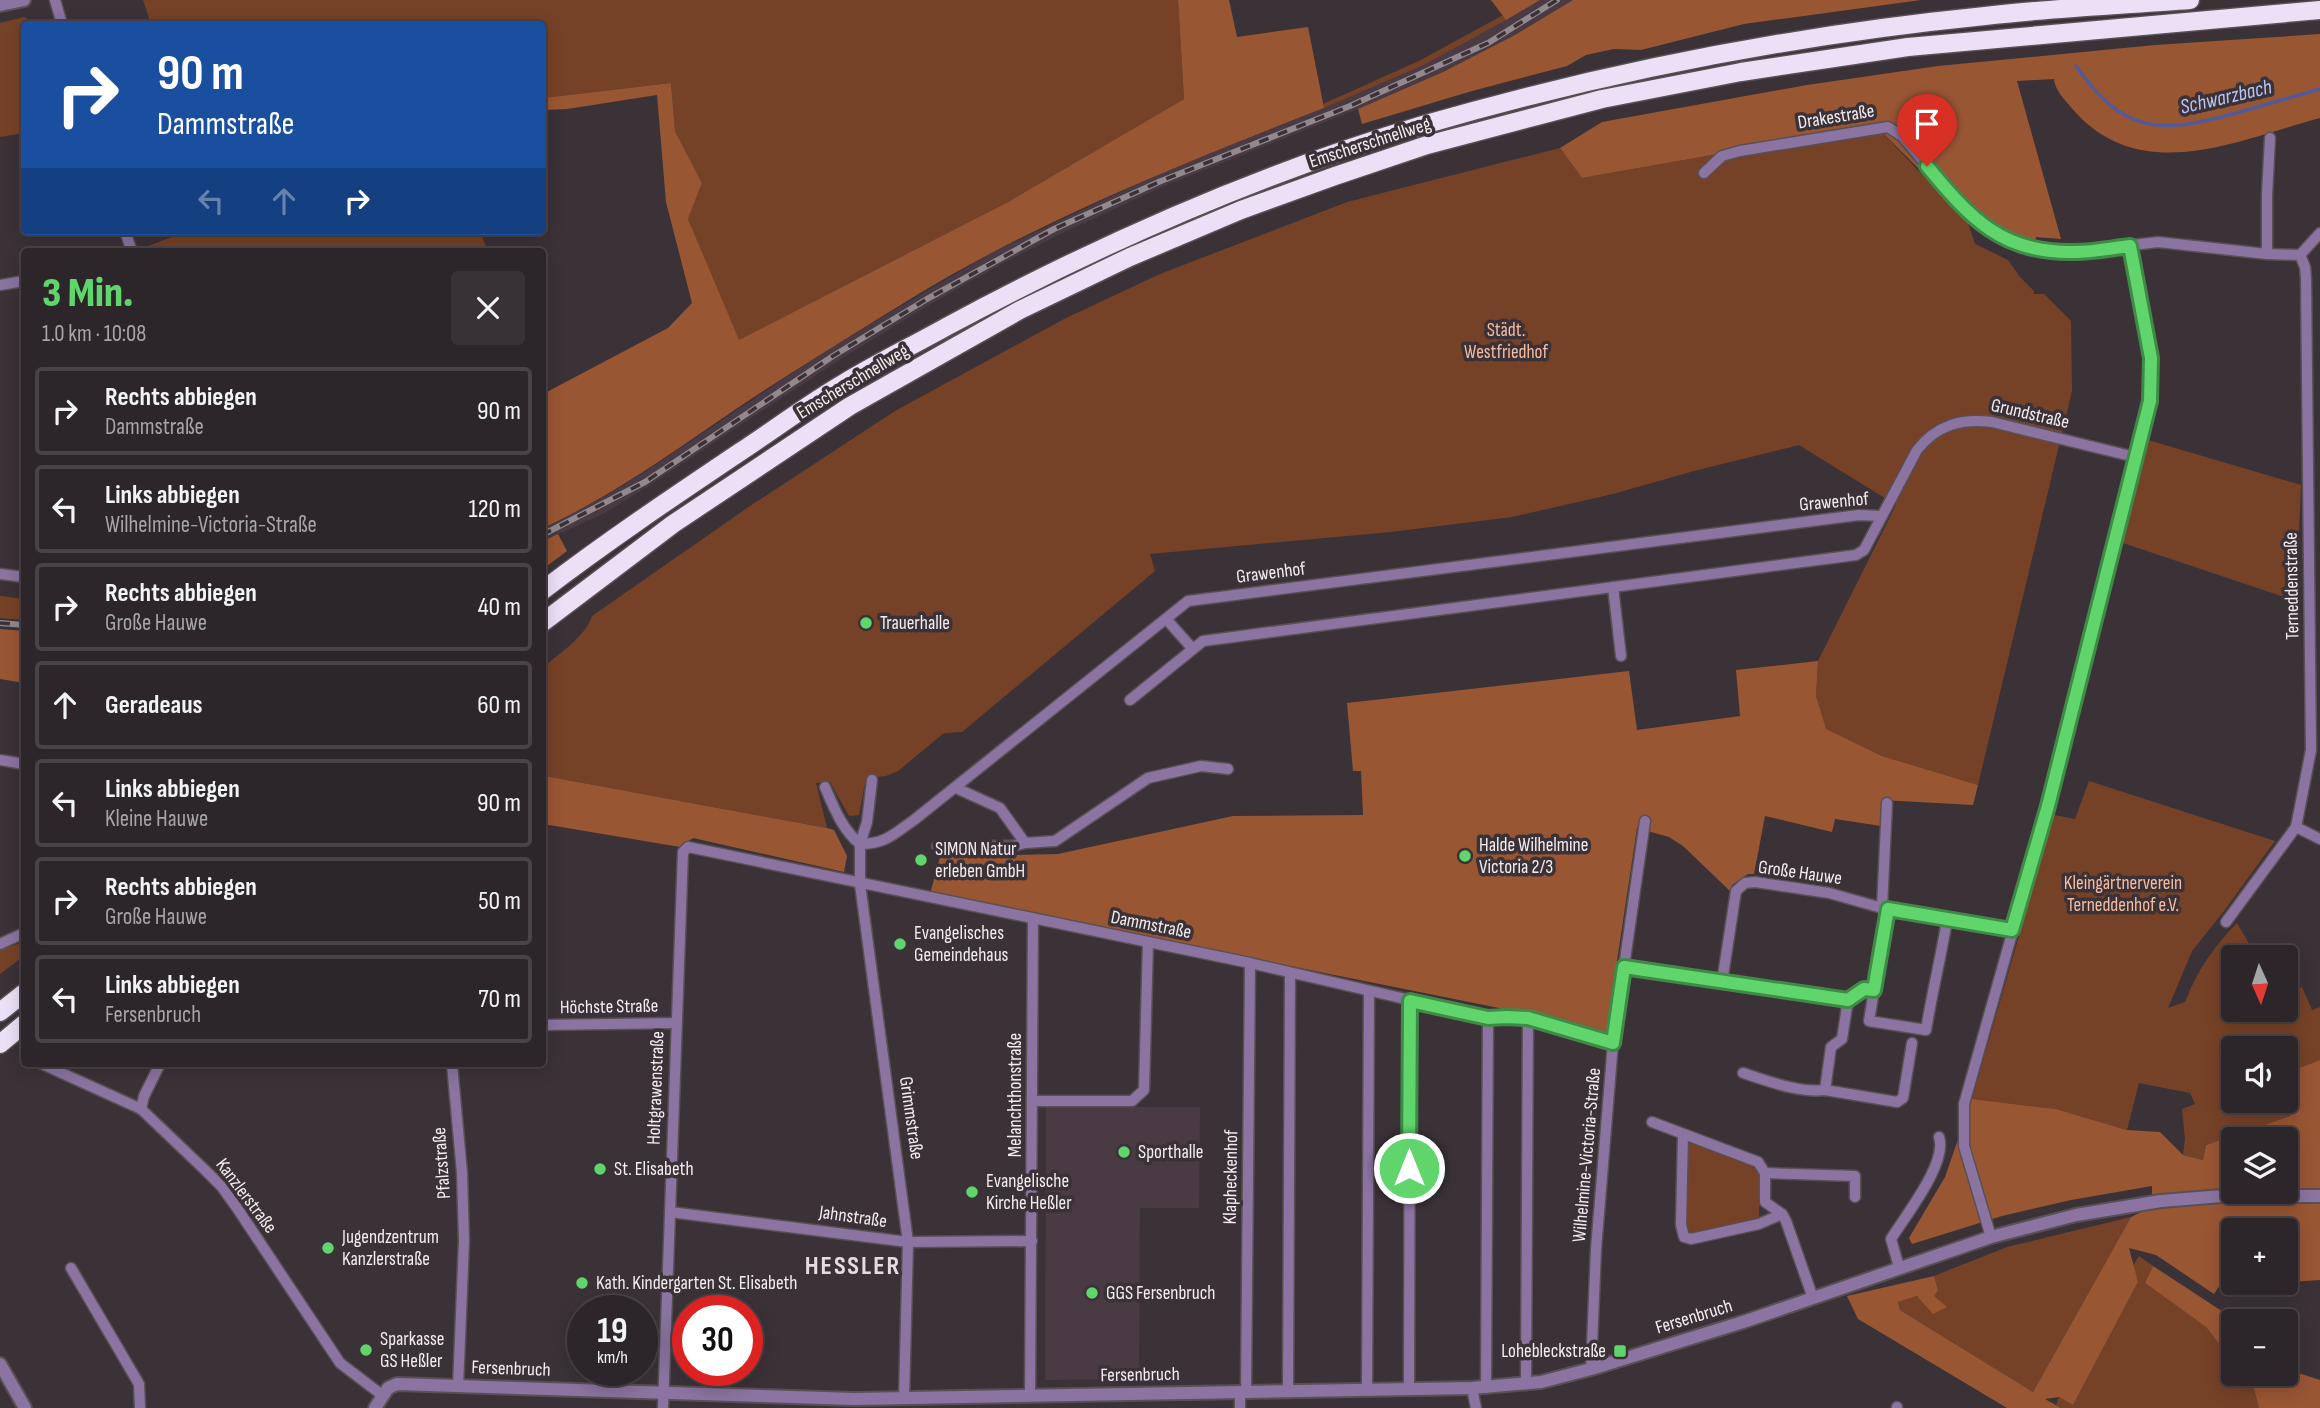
<!DOCTYPE html>
<html lang="de">
<head>
<meta charset="utf-8">
<style>
	body { margin:0; font-family:"Sofia Sans Condensed",sans-serif; background:#383236; color:#f1f3f6; height:100vh; display:flex; flex-direction:column; font-size:26px; white-space:nowrap }
	* { box-sizing:border-box; margin:0 }
	p { font-size:23px; color:#a6a5a8 }
	.icon { flex:none; width:38px; height:38px; fill:none; stroke:currentColor; stroke-width:2; stroke-linecap:round; stroke-linejoin:round }
	.map { position:relative; flex:1; overflow:hidden }
	.side { position:absolute; left:21px; top:248px; width:525px; height:819px; display:flex; flex-direction:column; background:#2c262a; border-radius:7px; box-shadow:0 4px 18px #0003,0 0 0 2px #484347 }
	.side>* { flex:none }
	.banner { position:absolute; left:21px; top:21px; width:525px; height:214px; border-radius:7px; box-shadow:0 4px 18px #0003,0 0 0 2px #484347; background:#1a4fa0; color:#fff; overflow:hidden }
	.needle { width:46px; rotate:177deg }
	.tools { position:absolute; left:2221px; top:945px; display:grid; gap:14px }
	.tools a { display:grid; place-items:center; width:77px; height:77px; border-radius:7px; background:#2c262a; box-shadow:0 4px 18px #0003,0 0 0 2px #484347; font-size:35px }
	.speed { position:absolute; left:567px; top:1295px; display:flex; gap:14px; font-size:35px; font-weight:700; text-align:center }
	.speed>* { display:grid; place-content:center; width:91px; height:91px; border-radius:50%; background:#2c262a; box-shadow:0 4px 18px #0003,0 0 0 2px #484347; line-height:1 }
	.speed small { font-size:18px; font-weight:400 }
	.speed .limit { border:10px solid #d22; background:#fff; color:#111 }
	.pin { position:absolute; display:grid; place-items:center; width:60px; height:60px; color:#fff; margin:-72px -30px; border-radius:50% 50% 50% 0; rotate:-45deg; box-shadow:0 0 7px #0007 }
	.pin .icon { rotate:45deg }
	.me { position:absolute; width:77px; margin:-38px; rotate:0deg; stroke-linejoin:round; filter:drop-shadow(0 0 5px #0008) }
	.turn { display:flex; align-items:center; gap:24px; height:147px; padding:0 21px; font-size:32px }
	.turn .icon { width:91px; height:91px; stroke-width:2.5 }
	.turn b { display:block; font-size:49px; line-height:60px }
	.lanes { display:flex; align-items:center; height:66px; padding:0 21px; background:#0003; justify-content:center; gap:35px; direction:ltr }
	.lanes .off { opacity:.35 }
	.round { display:grid; place-items:center; flex:none; width:74px; height:74px; border-radius:7px; background:#383236 }
	.head { display:flex; align-items:center; justify-content:space-between; height:119px; padding:0 21px }
	h1 { font-size:42px; font-weight:800; line-height:52px; color:#5fd56b }
	ul { padding:0; list-style:none }
	li { display:flex; align-items:center; gap:21px; height:88px; margin:0 14px 10px; padding:0 7px; border:4px solid #484347; border-radius:7px }
	li div { flex:1 }
	li b { display:block; font-size:26px }
	li em { font-style:normal }
	.map>svg:first-child { display:block }
	.built { fill:#493a44 }
	.green { fill:#764227 }
	.forest { fill:#995633; fill-rule:evenodd }
	.lines { fill:none; stroke-linecap:round; stroke-linejoin:round }
	.stream { stroke:#515b9a; stroke-width:3.5 }
	.minor-casing { stroke:#585055; stroke-width:13 }
	.tertiary-casing { stroke:#585055; stroke-width:16 }
	.motorway-casing { stroke:#585055; stroke-width:21 }
	.minor { stroke:#8b74a1; stroke-width:10 }
	.tertiary { stroke:#8b74a1; stroke-width:12 }
	.motorway { stroke:#ebe0f6; stroke-width:18 }
	.rail-casing { stroke:#91898e; stroke-width:6 }
	.rail { stroke:#3b3238; stroke-width:3.5; stroke-dasharray:10; stroke-linecap:butt }
	.route-casing { stroke:#3e8a46; stroke-width:18 }
	.route { stroke:#5fd56b; stroke-width:12 }
	.poi-dot { fill:#5fd56b; stroke:#3b3238; stroke-width:2.5 }
	.labels { text-anchor:middle; dominant-baseline:central; stroke-width:7; stroke-linejoin:round; paint-order:stroke }
	.street-label { font-size:19px; fill:#f3edf0; stroke:#3b3238 }
	.park-label { font-size:19px; fill:#f8bca0; stroke:#3b3238 }
	.poi-label { font-size:19px; fill:#f3edf0; stroke:#3b3238; text-anchor:start }
	.water-label { font-size:21px; font-style:italic; fill:#b8c4fb; stroke:#3b3238 }
	.district-label { font-size:26px; font-weight:bold; letter-spacing:2px; fill:#e6dbe2; stroke:#3b3238 }
</style>
</head>
<body>
<div class="map">
<svg width="2320" height="1408" viewBox="0 0 2320 1408">
	<rect width="100%" height="100%" fill="#3b3238"/>
	<g class="built">
		<path d="M1540,0H1573L1515,35L1443,72L1358,109L1162,187L1056,236L998,266L929,305L836,362L647,487L605,513L543,541L542,528L598,500L640,475L828,349L991,253L1158,174L1324,108L1424,65Z"/>
		<path d="M1046,1107H1200L1199,1208H1140L1139,1379L1045,1380Z"/>
	</g>
	<g class="green">
		<path d="M143,0H1178L1184,99L1008,202L738,341L688,219L702,183L675,131L671,83L543,98L542,24H151Z"/>
		<path d="M1503,15L1506,20L1424,65L1324,108L1323,104L1421,60Z"/>
		<path d="M24,17L38,24H24V133L0,137V23Z"/>
		<path d="M1876,126L1968,223L1975,244L2008,260L2020,277L2034,291V294H2044L2071,321L2072,391L1978,785L1882,756L1825,729L1816,696L1818,661L1896,505L1799,445L1694,471L1613,494L1512,517L1391,532L1150,554L1155,571L962,732L944,733L898,771L886,776L866,778L859,815L849,816L830,782L816,783L827,828L545,776L543,774V667C558,655 587,635 592,616L750,506L895,411L1064,319L1160,274L1347,202L1560,148L1582,178Z"/>
		<path d="M188,231H480L488,252H141L140,249Z"/>
		<path d="M2148,440L2301,485L2296,601L2123,543Z"/>
		<path d="M0,596L24,599V620L0,618Z"/>
		<path d="M2089,781L2275,841L2224,911L2192,951L2168,1008L2185,1002C2197,971 2214,946 2237,923L2257,957H2233V1010H2286V994L2302,987L2312,1010L2320,1007V1060L2286,1073V1048H2233V1101H2284L2290,1116L2206,1145L2203,1160L2183,1155L2185,1139L2182,1109L2195,1104L2190,1093L2139,1083L2127,1130L2056,1109L1972,1099L2054,815L2075,819Z"/>
		<path d="M24,942V956L0,974V950Z"/>
		<path d="M1691,1141L1755,1165L1760,1172L1759,1218L1755,1222L1691,1237L1686,1233V1149Z"/>
		<path d="M2131,1217L2033,1392L1900,1310L1898,1302L1917,1296H1934L1938,1290L1934,1276L2007,1247Z"/>
		<path d="M2139,1256L2153,1266L2145,1283L2206,1327L2233,1362V1374H2242L2254,1389L2259,1408H2061L2056,1405L2059,1397L2073,1405L2138,1282L2133,1266Z"/>
	</g>
	<g class="forest">
		<path d="M1178,0H1229L1237,37L1308,27L1324,108C1186,162 1047,217 920,293C858,331 796,369 736,409C673,452 612,496 543,528V394L668,328L692,303L666,202L657,95L567,109L543,110V98L671,83L675,131L702,183L688,219L739,340L1008,202L1184,99Z"/>
		<path d="M1491,0H1540L1506,20Z"/>
		<path d="M1573,0H1921L1744,24L1641,50L1614,49L1586,55L1567,66L1472,91L1362,124L1358,109L1443,72L1515,35Z"/>
		<path d="M2320,34V118C2241,139 2145,186 2077,114C2069,104 2055,92 2054,79L2017,81L2061,239L2036,237L2035,242L2013,235L1990,219L1980,230L1876,126L1582,178L1560,148L1602,122L1807,85L1938,66L2155,45Z"/>
		<path d="M558,534L567,551L543,569V541Z"/>
		<path d="M0,629L24,631V683L0,679Z"/>
		<path d="M1818,661L1816,696L1826,729L1882,756L1978,785L1973,805L1882,800L1881,826L1835,819L1832,832L1765,816L1754,874H1748L1732,885L1731,892L1683,846L1669,837L1637,828L1609,1014L1610,1034L1499,1008L930,894L940,857L1058,854L1233,816L1363,815L1361,771H1353L1347,703L1629,671L1637,730L1740,716L1736,670Z"/>
		<path d="M543,774L545,776L827,828L834,830L847,856L844,872L693,838L680,847L543,824Z"/>
		<path d="M2320,1060V1280L2290,1282L2286,1280V1230H2233V1266L2214,1294L2156,1255L2129,1248L2138,1282L2073,1405L2059,1397L2045,1399L2061,1408H2007L1858,1319L1847,1296L1934,1276L1938,1290L1934,1296L1947,1307L1933,1314L1917,1296L1898,1302L1900,1310L2033,1392L2131,1217L2152,1207V1186L2071,1200L2002,1216L1912,1244L1909,1238L1945,1177L1972,1099L2056,1109L2127,1130L2160,1132L2183,1155L2203,1160L2206,1145L2290,1116L2284,1101L2286,1073ZM2233,1139H2286V1192H2233Z"/>
		<path d="M2153,1266L2237,1321H2233V1362L2206,1327L2145,1283Z"/>
		<path d="M2286,1369L2320,1380V1408H2259L2254,1389L2242,1374H2286Z"/>
	</g>
	<g class="lines">
		<path class="stream" d="M2076,66C2124,135 2161,134 2236,113C2264,105 2292,97 2320,89"/>
		<g class="minor-casing">
			<g id="minor">
				<path d="M55,0L62,24"/>
				<path d="M1704,173L1722,156L1740,151L1888,127L1902,136L1966,212L1984,226L2018,245L2041,251L2075,252L2158,242L2267,254L2300,255"/>
				<path d="M125,231L132,252"/>
				<path d="M2267,254V195L2270,138"/>
				<path d="M0,285L24,281"/>
				<path d="M0,574L24,577"/>
				<path d="M1613,587L1621,656"/>
				<path d="M1167,620L1192,648"/>
				<path d="M1130,700L1203,641L1856,555L1864,550L1917,450C1937,425 1961,418 1992,422L2135,457"/>
				<path d="M0,760L24,764"/>
				<path d="M872,780L867,822L860,844V884L908,1242L904,1399"/>
				<path d="M825,787C834,808 842,829 860,844"/>
				<path d="M956,788L1000,808L1025,843L1055,841L1148,778L1201,766L1228,769"/>
				<path d="M2296,827L2320,839"/>
				<path d="M860,844C885,844 894,834 914,820L1188,601L1859,515L1881,516"/>
				<path d="M937,846H1013L1025,843"/>
				<path d="M1882,908L1887,803"/>
				<path d="M2226,922L2296,827L2311,750L2306,279L2305,267L2300,255L2320,233"/>
				<path d="M0,944L24,933"/>
				<path d="M1624,967L1722,982L1736,891L1745,883L1755,882L1829,893L1882,908L2012,930"/>
				<path d="M1722,982L1848,1000"/>
				<path d="M1874,990L1869,1021L1926,1030C1932,993 1941,957 1947,920"/>
				<path d="M542,1025L676,1023"/>
				<path d="M42,1064L141,1109L205,1170L222,1187L237,1208L340,1363L382,1395"/>
				<path d="M452,1064L462,1173L464,1241L458,1387"/>
				<path d="M1743,1073C1769,1081 1797,1093 1825,1090L1831,1047L1842,1039L1848,1000L1864,989L1874,990L1888,909"/>
				<path d="M1825,1090L1897,1102L1903,1098L1912,1043"/>
				<path d="M1032,1101H1132L1144,1090L1148,942"/>
				<path d="M141,1109L144,1096L160,1064"/>
				<path d="M1652,1122L1758,1162L1765,1173V1202L1782,1214L1786,1221L1813,1298"/>
				<path d="M1683,1134L1681,1225L1684,1237L1691,1239L1759,1224L1782,1214"/>
				<path d="M1765,1173L1855,1176V1197"/>
				<path d="M670,1212L908,1242L1032,1241"/>
				<path d="M1991,1237L1964,1146V1104L2048,806L2150,401L2151,358L2130,246"/>
				<path d="M1899,1267L1891,1239C1905,1216 1948,1163 1939,1137"/>
				<path d="M71,1268L139,1384L140,1408"/>
				<path d="M1591,1369L1596,1249L1613,1043L1645,821"/>
				<path d="M1526,1383L1528,1018"/>
				<path d="M1472,1388L1476,1408"/>
				<path d="M1486,1388L1488,1018"/>
				<path d="M1409,1389L1410,1001"/>
				<path d="M1367,1390L1369,992"/>
				<path d="M1246,1391L1250,963"/>
				<path d="M1288,1391L1290,973"/>
				<path d="M1240,1392V1408"/>
				<path d="M1030,1396L1033,919"/>
				<path d="M1897,1407V1408"/>
				<path d="M663,1408L683,852L688,847L1250,963L1488,1018C1531,1015 1572,1031 1613,1043"/>
			</g>
		</g>
		<g class="tertiary-casing">
			<g id="tertiary">
				<path d="M0,5L24,0"/>
				<path d="M0,1364L25,1408"/>
				<path d="M375,1408L388,1388L397,1384L854,1399L1472,1388L1541,1382L1591,1369L1743,1322L1991,1237L2076,1215L2161,1201L2222,1196H2320"/>
			</g>
		</g>
		<g class="motorway-casing">
			<g id="motorway">
				<path d="M542,591C606,542 673,497 740,452C775,429 808,404 844,383C877,363 912,346 946,327C1098,245 1258,174 1423,125C1606,72 1795,35 1985,16C2053,8 2122,5 2190,0"/>
				<path d="M542,623L673,524L850,406L1020,310L1130,257L1241,210L1335,176L1427,145L1602,99L1741,72L1908,47L2320,10"/>
				<path d="M0,1012L24,993"/>
				<path d="M0,1044L24,1024"/>
			</g>
		</g>
		<use href="#minor" class="minor"/>
		<use href="#tertiary" class="tertiary"/>
		<use href="#motorway" class="motorway"/>
		<g class="rail-casing">
			<g id="rail">
				<path d="M542,535L645,482L833,356L927,299L1054,229L1161,181L1350,106L1488,43L1557,0"/>
				<path d="M0,623L24,625"/>
			</g>
		</g>
		<use href="#rail" class="rail"/>
	</g>
	<g class="lines">
		<g class="route-casing">
			<path id="route" d="M1409,1168L1410,1001L1488,1018L1507,1017L1528,1018L1613,1043L1624,967L1848,1000L1864,989L1874,990L1888,909L2012,930L2048,806L2150,401L2151,358L2130,246C2112,248 2094,252 2075,252C2002,254 1970,218 1927,166"/>
		</g>
		<use href="#route" class="route"/>
	</g>
	<g class="poi-dot">
		<circle cx="866" cy="623" r="7"/>
		<circle cx="1465" cy="856" r="7"/>
		<circle cx="921" cy="860" r="7"/>
		<circle cx="900" cy="944" r="7"/>
		<circle cx="1124" cy="1152" r="7"/>
		<circle cx="600" cy="1169" r="7"/>
		<circle cx="972" cy="1192" r="7"/>
		<circle cx="328" cy="1248" r="7"/>
		<circle cx="582" cy="1283" r="7"/>
		<circle cx="1092" cy="1293" r="7"/>
		<circle cx="366" cy="1350" r="7"/>
		<rect x="1613" y="1344" width="14" height="14" rx="3.5"/>
	</g>
	<g class="labels">
		<g class="street-label">
			<text transform="translate(1836 117) rotate(-9)">Drakestraße</text>
			<text transform="translate(1370 143) rotate(-18)">Emscherschnellweg</text>
			<text transform="translate(853 382) rotate(-31)">Emscherschnellweg</text>
			<text transform="translate(2030 414) rotate(13)">Grundstraße</text>
			<text transform="translate(1834 502) rotate(-5)">Grawenhof</text>
			<text transform="translate(1271 573) rotate(-7)">Grawenhof</text>
			<text transform="translate(2292 586) rotate(-91)">Terneddenstraße</text>
			<text transform="translate(1800 873) rotate(8)">Große Hauwe</text>
			<text transform="translate(1151 925) rotate(11)">Dammstraße</text>
			<text transform="translate(609 1007) rotate(-1)">Höchste Straße</text>
			<text transform="translate(656 1088) rotate(-88)">Holtgrawenstraße</text>
			<text transform="translate(1015 1095) rotate(-90)">Melanchthonstraße</text>
			<text transform="translate(911 1118) rotate(82)">Grimmstraße</text>
			<text transform="translate(1587 1155) rotate(-85)">Wilhelmine-Victoria-Straße</text>
			<text transform="translate(442 1163) rotate(-94)">Pfalzstraße</text>
			<text transform="translate(1231 1177) rotate(-89)">Klapheckenhof</text>
			<text transform="translate(246 1196) rotate(53)">Kanzlerstraße</text>
			<text transform="translate(853 1217) rotate(8)">Jahnstraße</text>
			<text transform="translate(1694 1317) rotate(-17)">Fersenbruch</text>
			<text transform="translate(511 1369) rotate(2)">Fersenbruch</text>
			<text transform="translate(1140 1375) rotate(-1)">Fersenbruch</text>
		</g>
		<g class="park-label">
			<text x="1506" y="330">Städt.<tspan x="1506" dy="22">Westfriedhof</tspan></text>
			<text x="2123" y="883">Kleingärtnerverein<tspan x="2123" dy="22">Terneddenhof e.V.</tspan></text>
		</g>
		<g class="poi-label">
			<text x="880" y="623">Trauerhalle</text>
			<text x="1479" y="845">Halde Wilhelmine<tspan x="1479" dy="22">Victoria 2/3</tspan></text>
			<text x="935" y="849">SIMON Natur<tspan x="935" dy="22">erleben GmbH</tspan></text>
			<text x="914" y="933">Evangelisches<tspan x="914" dy="22">Gemeindehaus</tspan></text>
			<text x="1138" y="1152">Sporthalle</text>
			<text x="614" y="1169">St. Elisabeth</text>
			<text x="986" y="1181">Evangelische<tspan x="986" dy="22">Kirche Heßler</tspan></text>
			<text x="342" y="1237">Jugendzentrum<tspan x="342" dy="22">Kanzlerstraße</tspan></text>
			<text x="596" y="1283">Kath. Kindergarten St. Elisabeth</text>
			<text x="1106" y="1293">GGS Fersenbruch</text>
			<text x="380" y="1339">Sparkasse<tspan x="380" dy="22">GS Heßler</tspan></text>
			<text x="1606" y="1351" text-anchor="end">Lohebleckstraße</text>
		</g>
		<g class="water-label">
			<text transform="translate(2226 97) rotate(-13)">Schwarzbach</text>
		</g>
		<g class="district-label">
			<text x="853" y="1266">HESSLER</text>
		</g>
	</g>
</svg>
<div class="tools">
<a><svg class="needle" viewBox="-14 -14 28 28"><path d="M0-13l5 13h-10z" fill="#e53935"/><path d="M0 13l5-13h-10z" fill="#a6a5a8"/></svg></a>
<a><svg class="icon" aria-label="sound" viewBox="0 0 24 24"><path d="M4 9h4l5-4v14l-5-4H4zM17 9q2 3 0 6"/></svg></a>
<a><svg class="icon" aria-label="layers" viewBox="0 0 24 24"><path d="M12 4l9 5-9 5-9-5zM3 14l9 5 9-5"/></svg></a>
<a>+</a>
<a>−</a>
</div>
<div class="speed"><div>19<small>km/h</small></div><div class="limit">30</div></div>
<div class="pin" style="left:1927px;top:166px;background:#d93025"><svg class="icon" aria-label="arrive" viewBox="0 0 24 24"><path d="M6 21V4h12l-3 4 3 4H6"/></svg></div>
<svg class="me" style="left:1409px;top:1168px" viewBox="-20 -20 40 40"><circle r="17" fill="#5fd56b" stroke="#fff" stroke-width="3"/><path d="M0-11L8 9 0 5-8 9z" fill="#fff"/></svg>
<div class="banner">
<div class="turn"><svg class="icon" aria-label="right" viewBox="0 0 24 24"><path d="M7 20v-9h11M14 6l5 5-5 5"/></svg><div><b>90 m</b>Dammstraße</div></div>
<div class="lanes"><svg class="icon off" aria-label="left" viewBox="0 0 24 24"><path d="M17 20v-9H6M10 6l-5 5 5 5"/></svg><svg class="icon off" aria-label="ahead" viewBox="0 0 24 24"><path d="M12 20V5M6 11l6-6 6 6"/></svg><svg class="icon" aria-label="right" viewBox="0 0 24 24"><path d="M7 20v-9h11M14 6l5 5-5 5"/></svg></div>
</div>
<section class="side">
<div class="head"><div><h1>3 Min.</h1><p>1.0 km · 10:08</p></div><a class="round"><svg class="icon" aria-label="close" viewBox="0 0 24 24"><path d="M6 6l12 12M18 6L6 18"/></svg></a></div>
<ul>
<li><svg class="icon" aria-label="right" viewBox="0 0 24 24"><path d="M7 20v-9h11M14 6l5 5-5 5"/></svg><div><b>Rechts abbiegen</b><p>Dammstraße</p></div><em>90 m</em></li>
<li><svg class="icon" aria-label="left" viewBox="0 0 24 24"><path d="M17 20v-9H6M10 6l-5 5 5 5"/></svg><div><b>Links abbiegen</b><p>Wilhelmine-Victoria-Straße</p></div><em>120 m</em></li>
<li><svg class="icon" aria-label="right" viewBox="0 0 24 24"><path d="M7 20v-9h11M14 6l5 5-5 5"/></svg><div><b>Rechts abbiegen</b><p>Große Hauwe</p></div><em>40 m</em></li>
<li><svg class="icon" aria-label="ahead" viewBox="0 0 24 24"><path d="M12 20V5M6 11l6-6 6 6"/></svg><div><b>Geradeaus</b></div><em>60 m</em></li>
<li><svg class="icon" aria-label="left" viewBox="0 0 24 24"><path d="M17 20v-9H6M10 6l-5 5 5 5"/></svg><div><b>Links abbiegen</b><p>Kleine Hauwe</p></div><em>90 m</em></li>
<li><svg class="icon" aria-label="right" viewBox="0 0 24 24"><path d="M7 20v-9h11M14 6l5 5-5 5"/></svg><div><b>Rechts abbiegen</b><p>Große Hauwe</p></div><em>50 m</em></li>
<li><svg class="icon" aria-label="left" viewBox="0 0 24 24"><path d="M17 20v-9H6M10 6l-5 5 5 5"/></svg><div><b>Links abbiegen</b><p>Fersenbruch</p></div><em>70 m</em></li>
</ul>
</section>
</div>
</body>
</html>
